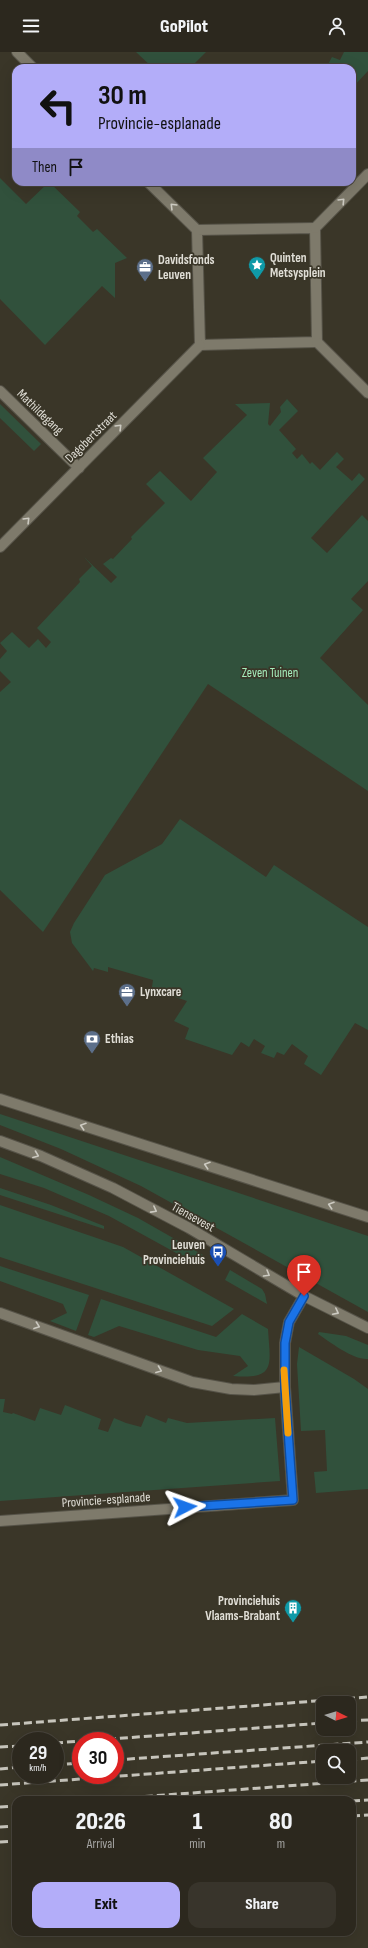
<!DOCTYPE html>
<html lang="en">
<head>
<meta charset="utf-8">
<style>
	body { margin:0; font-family:"Sofia Sans Condensed",sans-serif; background:#38342b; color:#f1f3f6; height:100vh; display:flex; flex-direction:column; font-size:15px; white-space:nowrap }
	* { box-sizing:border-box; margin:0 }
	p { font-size:13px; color:#a6a6a4 }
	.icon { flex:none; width:22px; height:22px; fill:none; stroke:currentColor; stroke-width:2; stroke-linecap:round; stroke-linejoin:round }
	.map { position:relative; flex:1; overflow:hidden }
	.side { position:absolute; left:12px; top:1744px; width:344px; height:140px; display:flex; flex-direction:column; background:#2c281e; border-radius:12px; box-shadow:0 4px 16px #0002,0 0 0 1px #48443c }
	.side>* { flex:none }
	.guide { position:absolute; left:12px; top:12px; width:344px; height:122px; border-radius:12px; box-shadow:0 4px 16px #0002,0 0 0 1px #48443c; background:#b3adf9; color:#111; overflow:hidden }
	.needle { width:26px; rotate:95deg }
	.controls { position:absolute; left:316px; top:1644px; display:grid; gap:8px }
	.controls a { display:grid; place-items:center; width:40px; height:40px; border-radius:8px; background:#2c281e; box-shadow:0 4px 16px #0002,0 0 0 1px #48443c; font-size:20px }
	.speed { position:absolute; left:12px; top:1680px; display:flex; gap:8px; font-size:20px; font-weight:700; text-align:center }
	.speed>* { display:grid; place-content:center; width:52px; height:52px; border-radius:50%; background:#2c281e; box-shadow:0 4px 16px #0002,0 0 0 1px #48443c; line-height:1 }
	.speed small { font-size:10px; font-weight:400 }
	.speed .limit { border:6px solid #d22; background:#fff; color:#111 }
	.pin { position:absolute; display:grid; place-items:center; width:34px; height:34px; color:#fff; margin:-41px -17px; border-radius:50% 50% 50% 0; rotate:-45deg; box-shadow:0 0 4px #0007 }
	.pin .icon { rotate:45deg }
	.me { position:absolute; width:44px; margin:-22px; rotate:86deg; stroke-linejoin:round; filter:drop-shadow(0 0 3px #0008) }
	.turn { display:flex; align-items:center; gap:14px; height:84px; padding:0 20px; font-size:18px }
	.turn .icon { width:52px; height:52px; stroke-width:2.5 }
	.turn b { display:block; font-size:28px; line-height:34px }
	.then { display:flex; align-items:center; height:38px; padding:0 20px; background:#0003; gap:8px; font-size:15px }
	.eta { display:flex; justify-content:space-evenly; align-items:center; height:68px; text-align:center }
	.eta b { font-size:24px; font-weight:800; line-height:28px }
	.action { display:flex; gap:8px; margin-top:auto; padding:8px 20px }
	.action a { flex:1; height:46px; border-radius:12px; background:#b3adf9; color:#111; font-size:16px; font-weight:800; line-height:46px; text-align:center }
	.action a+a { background:#38342b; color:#f1f3f6 }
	header { display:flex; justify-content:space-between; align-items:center; height:52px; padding:0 20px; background:#2c281e; font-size:18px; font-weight:800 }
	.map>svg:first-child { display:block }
	.green { fill:#31513c }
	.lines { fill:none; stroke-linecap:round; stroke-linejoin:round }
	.street-casing { stroke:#565348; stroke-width:12 }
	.secondary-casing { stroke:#565348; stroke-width:12 }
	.street { stroke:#7e7a6b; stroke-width:10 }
	.secondary { stroke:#7e7a6b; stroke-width:10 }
	.rail { stroke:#c7c5bc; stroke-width:3; stroke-dasharray:8 4; stroke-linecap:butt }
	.oneway { stroke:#cccac1 }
	.route-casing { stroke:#114b97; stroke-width:10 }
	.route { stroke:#1a73e8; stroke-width:7 }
	.slow { stroke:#f59e0b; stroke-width:7 }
	.labels { text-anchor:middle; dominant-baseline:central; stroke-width:3.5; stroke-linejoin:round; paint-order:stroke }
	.poi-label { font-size:13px; font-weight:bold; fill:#e0ded6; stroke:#3a3628; text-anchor:start }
	.street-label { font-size:13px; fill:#e0ded6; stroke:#3a3628 }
	.park-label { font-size:13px; fill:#a5edbc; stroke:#3a3628 }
</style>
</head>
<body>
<header><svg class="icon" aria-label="menu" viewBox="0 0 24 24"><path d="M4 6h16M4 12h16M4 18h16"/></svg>GoPilot<svg class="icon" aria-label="person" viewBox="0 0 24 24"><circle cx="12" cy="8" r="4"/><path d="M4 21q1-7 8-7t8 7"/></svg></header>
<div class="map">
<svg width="368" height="1896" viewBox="0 0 368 1896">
	<rect width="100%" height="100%" fill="#3a3628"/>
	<g class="green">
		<path d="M136,0H206L190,16H153Z"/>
		<path d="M344,0H368V19L352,36V16H326L332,5L340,8Z"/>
		<path d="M0,126L26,152L49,130L80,160L77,164L93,180L97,177L127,206L115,211V246L102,234L45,293L0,247Z"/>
		<path d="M287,347L298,359L279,378L296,397L292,401L297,407L302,402L310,412L312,410L320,418L337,400L344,407L336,415L352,429L359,421L365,427L311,486L327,501L362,463L368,469V529L351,547L363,558L320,606L368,653V739L208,632L43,880L0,838V640L11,630L0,619V607L7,599L0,591L12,580L29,596L38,587L46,596L51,590L37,576L80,530L79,527L92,514L84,505L111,531L117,525L103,512L111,506L113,507L132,487L131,485L165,451L146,432L160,419L191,449L217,420L203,406L247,363L235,352L270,351L268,372L270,374L281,360L280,355Z"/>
		<path d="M0,352L41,392L34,399L0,366Z"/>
		<path d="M180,767L266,825L274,813L368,875V978L355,971L321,1023L304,1012L308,1004L292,992L284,1003L277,1000L274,1006L261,1001L265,994L254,987L249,995L241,990L232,1003L185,987L189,976L174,969L187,949L163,941L164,938L152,935L153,928L108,915V920L94,916L93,919L72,891L70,880L74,871L105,823L162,792Z"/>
		<path d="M0,1062L368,1184V1260L141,1134L61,1097L0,1073Z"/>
		<path d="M0,1105L89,1143L138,1166L203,1203L198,1213L109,1164L44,1136L0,1122Z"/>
		<path d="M0,1136L51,1153L104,1174V1177L0,1143Z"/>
		<path d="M0,1153L123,1195L234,1257L212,1274L0,1205Z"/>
		<path d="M0,1214L89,1243L76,1279L50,1269L67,1261L63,1252L0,1229Z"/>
		<path d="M230,1218L262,1237L265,1242L267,1252L225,1228Z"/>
		<path d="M101,1247L216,1285L242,1262L268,1277C270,1312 277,1328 233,1324L248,1314L240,1304L198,1298L119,1274L94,1285L88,1283Z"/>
		<path d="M319,1280L346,1284L368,1293V1307C353,1308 330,1290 318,1282Z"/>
		<path d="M299,1295L354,1327L368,1337V1437L316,1441L314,1420L327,1419L325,1378L301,1379L297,1312Z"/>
		<path d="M0,1347H5L3,1360L12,1362L13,1361L35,1369L40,1356L61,1363L65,1353L101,1367L98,1377L108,1380L114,1366L126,1371L141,1375L146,1363L166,1371L168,1366L187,1371L275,1366L280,1429L0,1449Z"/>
	</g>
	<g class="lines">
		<g class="street-casing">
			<g id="street">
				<path d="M17,0L33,16"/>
				<path d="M148,130L197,178"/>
				<path d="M315,176L317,290L200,293L197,178Z"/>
				<path d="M315,176L368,122"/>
				<path d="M317,290L368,341"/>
				<path d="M0,339L79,416"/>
				<path d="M0,495L200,293"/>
				<path d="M0,1261L192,1330L231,1337L254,1338L285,1335"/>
				<path d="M0,1469L293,1448L285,1335V1291L289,1270L304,1244"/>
			</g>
		</g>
		<g class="secondary-casing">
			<g id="secondary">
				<path d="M0,1047L368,1165"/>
				<path d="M0,1089L41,1104L113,1136L189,1176L304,1244L368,1276"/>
			</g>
		</g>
		<use href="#street" class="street"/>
		<use href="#secondary" class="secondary"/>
		<g class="rail">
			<path d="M349,1669L368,1668"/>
			<path d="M0,1673L368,1645"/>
			<path d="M84,1689L323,1671"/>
			<path d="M55,1691L81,1689"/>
			<path d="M0,1695L21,1694"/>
			<path d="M115,1708L368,1690"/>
			<path d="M349,1708L368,1706"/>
			<path d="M55,1713L81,1711"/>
			<path d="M0,1717L21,1715"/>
			<path d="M0,1733L323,1709"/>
			<path d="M97,1748L368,1728"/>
			<path d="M352,1749L368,1748"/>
			<path d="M0,1755L16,1754"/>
			<path d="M352,1764L368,1763"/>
			<path d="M0,1775L16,1774"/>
			<path d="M0,1790L16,1789"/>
		</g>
	</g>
	<defs><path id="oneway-chevron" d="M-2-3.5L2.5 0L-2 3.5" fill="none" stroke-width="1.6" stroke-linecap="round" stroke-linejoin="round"/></defs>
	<g class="oneway">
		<use href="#oneway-chevron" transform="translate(342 149) rotate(-46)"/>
		<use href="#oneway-chevron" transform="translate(173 154) rotate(-135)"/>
		<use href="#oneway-chevron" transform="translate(119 375) rotate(-45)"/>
		<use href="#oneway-chevron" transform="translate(27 468) rotate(-45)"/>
		<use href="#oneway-chevron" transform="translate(83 1074) rotate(-162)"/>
		<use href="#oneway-chevron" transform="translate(36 1103) rotate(21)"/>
		<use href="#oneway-chevron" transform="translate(207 1113) rotate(-162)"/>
		<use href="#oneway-chevron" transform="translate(331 1153) rotate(-162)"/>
		<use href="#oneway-chevron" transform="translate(154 1158) rotate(28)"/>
		<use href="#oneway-chevron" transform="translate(267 1222) rotate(30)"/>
		<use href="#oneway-chevron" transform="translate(336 1260) rotate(27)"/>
		<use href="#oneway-chevron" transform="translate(37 1274) rotate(20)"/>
		<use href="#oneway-chevron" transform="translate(159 1318) rotate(21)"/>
	</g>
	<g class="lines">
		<g class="route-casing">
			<path id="route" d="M185,1455L293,1448L285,1336V1291L289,1270L304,1244"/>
		</g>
		<use href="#route" class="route"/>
		<path class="slow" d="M284,1318L288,1381"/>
	</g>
	<defs>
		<g id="sight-pin" transform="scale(0.9)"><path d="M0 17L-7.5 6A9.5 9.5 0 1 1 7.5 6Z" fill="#0f9aa8" stroke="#3a3628"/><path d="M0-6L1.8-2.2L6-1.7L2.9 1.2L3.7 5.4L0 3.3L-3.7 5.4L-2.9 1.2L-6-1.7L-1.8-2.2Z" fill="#fff"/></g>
		<g id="office-pin" transform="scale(0.9)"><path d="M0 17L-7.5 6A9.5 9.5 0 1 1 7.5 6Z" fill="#5c6f8a" stroke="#3a3628"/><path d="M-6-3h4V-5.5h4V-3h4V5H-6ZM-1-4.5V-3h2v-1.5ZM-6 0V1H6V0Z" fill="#fff"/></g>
		<g id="bank-pin" transform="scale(0.9)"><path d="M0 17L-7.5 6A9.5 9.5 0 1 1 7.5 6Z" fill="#5c6f8a" stroke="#3a3628"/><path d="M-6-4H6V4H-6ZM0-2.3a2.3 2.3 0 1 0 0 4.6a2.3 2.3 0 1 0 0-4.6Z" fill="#fff"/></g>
		<g id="bus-pin" transform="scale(0.9)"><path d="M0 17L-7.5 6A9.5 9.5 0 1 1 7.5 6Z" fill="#1a4fb4" stroke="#3a3628"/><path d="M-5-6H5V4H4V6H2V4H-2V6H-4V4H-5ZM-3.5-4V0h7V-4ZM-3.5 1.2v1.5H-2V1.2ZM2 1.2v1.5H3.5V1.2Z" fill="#fff"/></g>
		<g id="building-pin" transform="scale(0.9)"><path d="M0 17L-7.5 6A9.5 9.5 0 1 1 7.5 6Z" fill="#0f9aa8" stroke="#3a3628"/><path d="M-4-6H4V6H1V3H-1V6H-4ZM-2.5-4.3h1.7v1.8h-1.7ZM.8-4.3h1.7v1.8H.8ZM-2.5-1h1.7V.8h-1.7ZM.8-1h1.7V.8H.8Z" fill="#fff"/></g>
	</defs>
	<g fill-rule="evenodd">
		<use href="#sight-pin" x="257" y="213"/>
		<use href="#office-pin" x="145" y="215"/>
		<use href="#office-pin" x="127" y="940"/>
		<use href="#bank-pin" x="92" y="987"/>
		<use href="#bus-pin" x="218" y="1200"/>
		<use href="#building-pin" x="293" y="1556"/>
	</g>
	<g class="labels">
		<g class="poi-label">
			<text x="270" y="206">Quinten<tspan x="270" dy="15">Metsysplein</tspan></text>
			<text x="158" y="208">Davidsfonds<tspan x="158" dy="15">Leuven</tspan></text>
			<text x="140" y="940">Lynxcare</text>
			<text x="105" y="987">Ethias</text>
			<text x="205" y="1193" text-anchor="end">Leuven<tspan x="205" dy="15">Provinciehuis</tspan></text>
			<text x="280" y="1549" text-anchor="end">Provinciehuis<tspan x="280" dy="15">Vlaams-Brabant</tspan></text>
		</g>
		<g class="street-label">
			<text transform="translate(40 360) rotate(44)">Mathildegang</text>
			<text transform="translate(91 385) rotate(-45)">Dagobertstraat</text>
			<text transform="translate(193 1165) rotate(29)">Tiensevest</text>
			<text transform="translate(106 1448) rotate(-4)">Provincie-esplanade</text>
		</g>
		<g class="park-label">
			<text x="270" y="621">Zeven Tuinen</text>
		</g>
	</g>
</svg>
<div class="controls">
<a><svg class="needle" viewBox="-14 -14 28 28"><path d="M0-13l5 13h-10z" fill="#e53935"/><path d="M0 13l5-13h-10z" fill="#a6a6a4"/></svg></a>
<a><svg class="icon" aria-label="search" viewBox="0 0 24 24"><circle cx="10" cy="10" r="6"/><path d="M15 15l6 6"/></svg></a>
</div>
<div class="speed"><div>29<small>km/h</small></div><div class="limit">30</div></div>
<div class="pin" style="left:304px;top:1244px;background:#d93025"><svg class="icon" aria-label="arrive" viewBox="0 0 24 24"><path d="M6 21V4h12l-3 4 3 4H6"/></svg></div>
<svg class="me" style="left:185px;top:1455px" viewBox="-20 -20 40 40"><path d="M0-17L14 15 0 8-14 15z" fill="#1a73e8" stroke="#fff" stroke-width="4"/></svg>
<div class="guide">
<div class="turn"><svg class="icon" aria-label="left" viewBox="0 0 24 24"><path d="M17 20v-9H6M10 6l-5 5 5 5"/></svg><div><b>30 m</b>Provincie-esplanade</div></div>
<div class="then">Then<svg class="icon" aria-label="arrive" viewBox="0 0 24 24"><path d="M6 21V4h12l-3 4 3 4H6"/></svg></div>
</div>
<section class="side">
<div class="eta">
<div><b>20:26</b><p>Arrival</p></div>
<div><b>1</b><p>min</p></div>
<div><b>80</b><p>m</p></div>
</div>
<div class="action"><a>Exit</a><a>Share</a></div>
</section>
</div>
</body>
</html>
